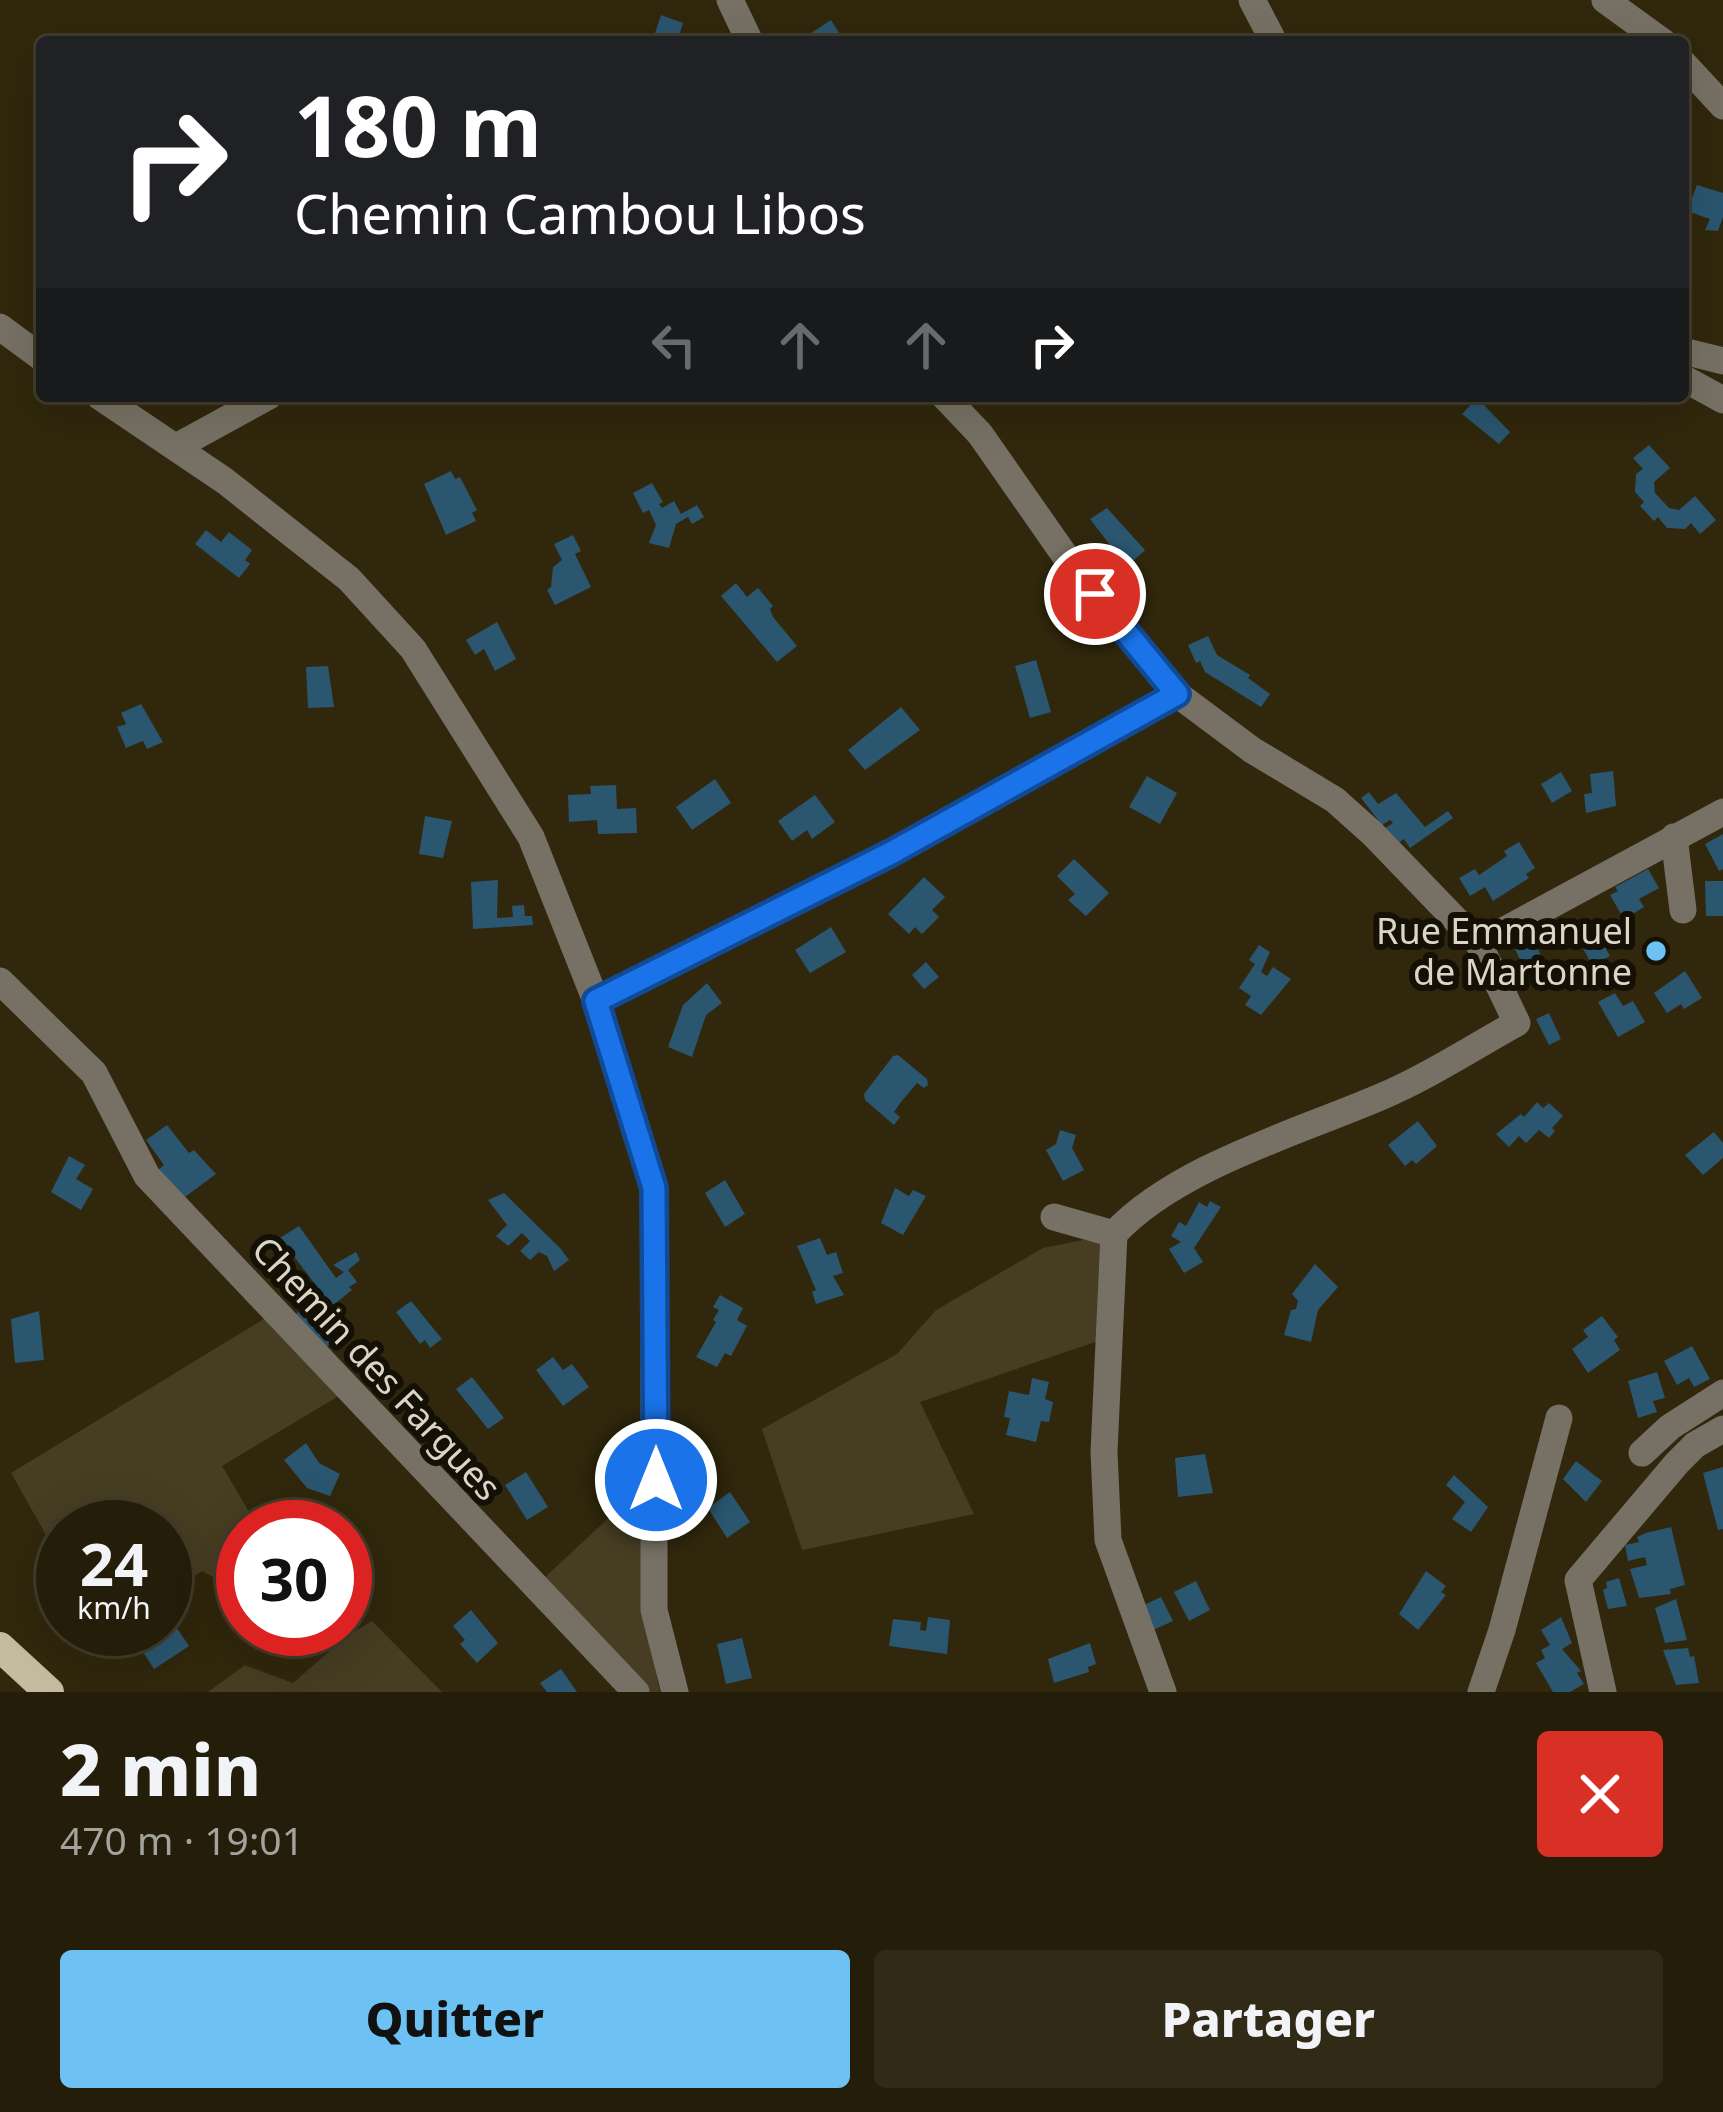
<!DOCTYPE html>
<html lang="fr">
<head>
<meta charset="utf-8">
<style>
	body { margin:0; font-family:"Noto Sans",sans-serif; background:#302a17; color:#f1f3f6; height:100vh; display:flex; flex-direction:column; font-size:45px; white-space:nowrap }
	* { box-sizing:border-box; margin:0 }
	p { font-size:39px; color:#a3a29c }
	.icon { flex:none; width:66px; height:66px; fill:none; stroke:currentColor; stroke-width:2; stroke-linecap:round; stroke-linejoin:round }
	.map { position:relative; height:1692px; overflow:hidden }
	.details { display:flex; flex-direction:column; background:#241d09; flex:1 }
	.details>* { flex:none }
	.guide { position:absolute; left:36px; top:36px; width:1653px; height:366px; border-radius:12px; box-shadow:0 12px 48px #0002,0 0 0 3px #413b2a; background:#202124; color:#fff; overflow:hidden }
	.speed { position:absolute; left:36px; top:1500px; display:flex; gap:24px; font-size:60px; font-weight:700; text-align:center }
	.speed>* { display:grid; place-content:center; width:156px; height:156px; border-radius:50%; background:#241d09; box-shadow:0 12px 48px #0002,0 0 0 3px #413b2a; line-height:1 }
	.speed small { font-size:30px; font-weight:400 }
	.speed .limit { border:18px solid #d22; background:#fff; color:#111 }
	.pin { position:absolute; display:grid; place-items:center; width:102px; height:102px; color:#fff; margin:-51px; border:6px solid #fff; border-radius:50%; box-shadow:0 3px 12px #0007 }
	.me { position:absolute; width:132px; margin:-66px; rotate:0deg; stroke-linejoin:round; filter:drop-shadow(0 0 9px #0008) }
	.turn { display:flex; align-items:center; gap:42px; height:252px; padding:0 60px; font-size:54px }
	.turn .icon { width:156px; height:156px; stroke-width:2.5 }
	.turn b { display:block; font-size:84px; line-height:102px }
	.lanes { display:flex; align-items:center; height:114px; padding:0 60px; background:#0003; justify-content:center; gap:60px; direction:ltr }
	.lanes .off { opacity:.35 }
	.round { display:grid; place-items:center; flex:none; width:126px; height:126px; border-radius:12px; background:#302a17 }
	.head { display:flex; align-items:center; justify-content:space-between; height:204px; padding:0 60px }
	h1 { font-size:72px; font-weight:800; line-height:90px }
	.cta { display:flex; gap:24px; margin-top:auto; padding:24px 60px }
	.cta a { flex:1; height:138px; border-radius:12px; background:#6dc2f3; color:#111; font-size:48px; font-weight:800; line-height:138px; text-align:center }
	.cta a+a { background:#302a17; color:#f1f3f6 }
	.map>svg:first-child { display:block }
	.green { fill:#463d22 }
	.building { fill:#2a566f }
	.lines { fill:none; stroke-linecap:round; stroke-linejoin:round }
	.minor { stroke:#767164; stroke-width:27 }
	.major { stroke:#c4bba0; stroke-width:30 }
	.route-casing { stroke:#114b97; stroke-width:30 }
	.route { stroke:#1a73e8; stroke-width:21 }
	.poi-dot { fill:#6dc2f3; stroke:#141006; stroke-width:4.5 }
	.labels { text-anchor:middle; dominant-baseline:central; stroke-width:12; stroke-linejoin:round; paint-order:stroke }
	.poi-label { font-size:36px; fill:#dad5c5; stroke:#141006; text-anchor:end }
	.street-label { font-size:36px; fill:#dad5c5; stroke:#141006 }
</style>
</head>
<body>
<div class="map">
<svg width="1723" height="1692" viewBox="0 0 1723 1692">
	<rect width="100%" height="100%" fill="#30270c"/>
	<g class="green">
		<path d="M1083,1240L1106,1243L1098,1341L920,1402L974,1514L802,1550L762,1429L897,1354L936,1310L1043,1248Z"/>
		<path d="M267,1317L342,1394L222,1466L258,1527H243V1568L222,1582L202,1571L165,1596V1527H63V1565L11,1473Z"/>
		<path d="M643,1486L642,1603L660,1692H650L542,1580Z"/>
		<path d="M372,1621L442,1692H208L245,1665L293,1683L347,1636Z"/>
	</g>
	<g class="building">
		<path d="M661,15L683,23L677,42H652Z"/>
		<path d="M831,20L843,39L808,42L805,37Z"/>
		<path d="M1697,185L1723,193V217L1718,231L1705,230L1710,219L1687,211Z"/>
		<path d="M1477,398L1510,432L1499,444L1462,414Z"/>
		<path d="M1649,445L1670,468L1654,482L1655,493L1669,508L1679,510L1695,496L1716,520L1700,534L1691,523L1685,529L1667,528L1658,517L1654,521L1640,506L1644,502L1635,492L1636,474L1643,469L1633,458Z"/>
		<path d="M451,471L455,479L460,477L477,510L472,513L476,521L446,535L424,484Z"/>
		<path d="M652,483L663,502L659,504L662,508L674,501L681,514L697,505L704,517L692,524L688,517L676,524L669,548L649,543L656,525L649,510L643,513L633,493Z"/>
		<path d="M1107,508L1145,550L1130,564L1120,558L1090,519Z"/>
		<path d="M206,530L221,542L229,532L252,550L245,560L250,564L239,578L195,544Z"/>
		<path d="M573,535L581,551L575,554L591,587L555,605L547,590L551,587L553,567L562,560L554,544Z"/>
		<path d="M736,583L747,597L758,588L773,606L770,609L773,617L797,646L777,662L721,596Z"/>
		<path d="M497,622L516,659L495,671L484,649L475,655L466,640Z"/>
		<path d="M1208,636L1217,655L1250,675L1248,678L1270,694L1261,707L1205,672L1200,661L1196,663L1188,645Z"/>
		<path d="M1036,660L1051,712L1030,718L1015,666Z"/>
		<path d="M328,666L334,707L308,708L306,667Z"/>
		<path d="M141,704L163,742L147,749L143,741L126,748L117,727L126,724L121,713Z"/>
		<path d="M901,707L920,730L865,770L848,750Z"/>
		<path d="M1613,771L1616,806L1586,813L1584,794L1592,793L1590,774Z"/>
		<path d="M1561,772L1572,791L1552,803L1541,784Z"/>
		<path d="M1147,776L1177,793L1160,824L1129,807Z"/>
		<path d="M715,779L731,803L692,830L676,807Z"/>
		<path d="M616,785L617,809L636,808L637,833L598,834L597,820L569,822L568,795L591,794L590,786Z"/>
		<path d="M1369,792L1378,804L1396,793L1425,827L1448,811L1453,818L1410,848L1404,839L1395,845L1384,829L1393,823L1390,820L1382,825L1361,798Z"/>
		<path d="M815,795L835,822L812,839L807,830L792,841L778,821Z"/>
		<path d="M425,816L452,821L443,858L419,854Z"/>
		<path d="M1723,834V869L1719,871L1705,844Z"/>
		<path d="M1519,842L1535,868L1526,874L1529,878L1493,901L1485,887L1470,896L1459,878L1475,869L1479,875L1507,856L1504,851Z"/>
		<path d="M1074,859L1109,893L1086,916L1068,900L1075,894L1057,876Z"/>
		<path d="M1648,869L1659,888L1639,899L1644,907L1624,919L1610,895L1618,891L1615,887Z"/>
		<path d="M924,877L945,897L932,910L939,917L922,934L915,927L909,934L888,914Z"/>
		<path d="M498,880L497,918L513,917L512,906L524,905L525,916H532L533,925L473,929L471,882Z"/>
		<path d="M1705,881H1723V916H1706Z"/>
		<path d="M1614,925L1621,938L1605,947L1610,956L1592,965L1580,943Z"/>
		<path d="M831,927L846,952L810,973L795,950Z"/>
		<path d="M1533,940L1549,970L1529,979L1515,949Z"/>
		<path d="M1259,945L1270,952L1261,972L1267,976L1273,967L1291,979L1261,1015L1245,1005L1251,996L1239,988L1255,964L1249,960Z"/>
		<path d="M926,962L939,977L924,989L912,975Z"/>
		<path d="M1685,971L1702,998L1684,1009L1681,1004L1667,1013L1654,993Z"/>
		<path d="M707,983L722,1003L706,1015L692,1057L668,1047L683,1005Z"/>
		<path d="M1615,993L1623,1006L1633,1001L1645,1022L1618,1037L1598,1002Z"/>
		<path d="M1549,1013L1561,1039L1549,1045L1536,1019Z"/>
		<path d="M898,1055L927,1079L928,1085L924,1088L917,1083L901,1102L894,1112L900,1117L894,1125L865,1100L864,1094L893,1056Z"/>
		<path d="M1537,1102L1543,1108L1549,1103L1563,1116L1552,1128L1555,1131L1549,1138L1539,1130L1526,1143L1519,1136L1509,1147L1496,1134L1521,1114L1524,1117Z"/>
		<path d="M1418,1121L1437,1146L1416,1164L1412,1160L1405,1166L1388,1145Z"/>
		<path d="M167,1125L189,1153L194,1150L216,1174L185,1197L156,1172L164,1165L146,1140Z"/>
		<path d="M1060,1130L1076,1135L1072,1148L1084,1170L1063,1181L1046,1150L1056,1144Z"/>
		<path d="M1714,1132L1723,1143V1158L1703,1175L1685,1155Z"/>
		<path d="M69,1156L85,1165L76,1179L93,1189L81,1210L51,1192Z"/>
		<path d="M725,1180L745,1214L725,1227L705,1193Z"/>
		<path d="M895,1188L909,1196L913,1190L926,1196L903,1235L881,1223Z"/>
		<path d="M504,1193L561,1249L569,1260L554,1271L547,1256L539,1252L530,1260L520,1251L530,1241L522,1233L508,1246L496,1236L507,1225L488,1200Z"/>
		<path d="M1210,1201L1221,1207L1194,1248L1203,1262L1184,1273L1169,1249L1181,1242L1171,1236L1179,1222L1186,1226L1199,1202L1207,1207Z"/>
		<path d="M299,1226L336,1278L344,1272L333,1265L356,1252L360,1260L348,1270L357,1282L349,1287L352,1290L327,1310L345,1333L325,1348L291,1319L306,1304L300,1297L315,1284L280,1238Z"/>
		<path d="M820,1238L827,1255L836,1252L843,1273L833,1276L844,1295L816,1304L812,1292L816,1290L797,1246Z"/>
		<path d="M1315,1264L1338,1287L1318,1310L1311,1342L1284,1335L1291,1310L1296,1309L1298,1301L1292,1294Z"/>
		<path d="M720,1295L743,1308L737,1320L747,1326L731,1356L725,1353L717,1367L696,1357L716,1322L713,1320L719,1310L713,1307Z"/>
		<path d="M411,1301L442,1339L430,1348L425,1340L420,1344L396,1312Z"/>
		<path d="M39,1311L44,1360L15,1363L11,1319Z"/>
		<path d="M1602,1316L1618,1337L1614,1340L1620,1350L1588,1373L1572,1349L1588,1337L1583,1330Z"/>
		<path d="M1692,1346L1710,1379L1694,1387L1689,1378L1677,1385L1664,1361Z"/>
		<path d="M553,1357L563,1370L572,1364L589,1387L563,1406L536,1370Z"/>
		<path d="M1657,1372L1665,1398L1653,1401L1657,1412L1638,1418L1628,1381Z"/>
		<path d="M472,1377L504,1418L488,1429L456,1389Z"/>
		<path d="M1032,1378L1049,1382L1045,1399L1053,1402L1049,1422L1041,1421L1036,1442L1006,1435L1010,1418L1004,1417L1009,1391L1029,1395Z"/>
		<path d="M306,1443L319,1463L340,1474L330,1496L307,1488L284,1460Z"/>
		<path d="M1205,1454L1213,1493L1178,1497L1175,1458Z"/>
		<path d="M1576,1461L1602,1481L1586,1502L1563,1479Z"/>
		<path d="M1723,1467V1529L1718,1530L1703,1473Z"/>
		<path d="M526,1472L548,1507L527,1520L505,1485Z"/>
		<path d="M1454,1475L1488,1507L1471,1532L1452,1519L1465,1502L1446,1485Z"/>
		<path d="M730,1492L750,1522L727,1538L708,1508Z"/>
		<path d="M1671,1527L1685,1585L1670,1589L1671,1594L1639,1598L1630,1569L1647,1565L1645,1557L1628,1561L1625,1545L1639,1542L1637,1537L1646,1533Z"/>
		<path d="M1426,1571L1446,1586L1441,1592L1446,1595L1418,1630L1399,1614Z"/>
		<path d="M1619,1578L1627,1606L1608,1609L1603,1590L1607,1588L1606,1582Z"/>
		<path d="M1196,1581L1210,1610L1189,1621L1174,1592Z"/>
		<path d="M1161,1597L1173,1621L1153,1630L1142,1606Z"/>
		<path d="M1676,1599L1687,1640L1665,1643L1655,1608Z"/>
		<path d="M471,1610L498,1643L477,1663L460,1644L465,1640L453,1626Z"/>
		<path d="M928,1617L950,1620L947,1654L889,1646L893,1619L921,1622L920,1630L926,1631Z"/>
		<path d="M1561,1617L1572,1643L1562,1649L1581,1671L1577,1673L1584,1684L1570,1692H1553L1536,1663L1545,1658L1541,1650L1550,1645L1541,1630Z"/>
		<path d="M170,1618L189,1646L154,1669L138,1644L165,1629V1621Z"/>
		<path d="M292,1629H322L331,1639L312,1653Z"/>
		<path d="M742,1638L752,1678L726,1684L717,1644Z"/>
		<path d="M1090,1643L1096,1664L1088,1667L1089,1672L1054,1683L1048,1659Z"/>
		<path d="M1688,1648L1690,1657L1694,1656L1699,1683L1676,1685L1663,1650Z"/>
		<path d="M561,1669L577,1692H547L540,1683Z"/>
	</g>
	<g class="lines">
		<g class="minor">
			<path d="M730,0L750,42"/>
			<path d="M1252,0L1274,42"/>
			<path d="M1605,0L1663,42"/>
			<path d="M1683,63L1723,106"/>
			<path d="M0,327L42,358"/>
			<path d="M1683,351L1723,361"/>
			<path d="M1683,378L1723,400"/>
			<path d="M99,396L225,481L349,579L413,649L531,837L596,1001L654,1188V1610L675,1692"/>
			<path d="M944,396L980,434L1068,560L1177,694L1252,750L1335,800L1373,834L1479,944L1517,1023C1472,1048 1426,1078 1378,1098C1296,1133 1175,1168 1114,1234L1104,1452L1108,1540L1163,1692"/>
			<path d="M176,447L269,396"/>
			<path d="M1674,837L1683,910"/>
			<path d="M1479,944L1723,812"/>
			<path d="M0,981L94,1073L147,1176L636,1692"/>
			<path d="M596,1001L891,853L1177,694"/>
			<path d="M1054,1217L1114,1234"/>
			<path d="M1642,1453L1670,1427L1723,1393"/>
			<path d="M1481,1692L1502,1630L1559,1418"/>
			<path d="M1603,1692L1578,1580L1677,1463L1695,1445L1723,1429"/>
		</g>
		<path class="major" d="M0,1647L49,1692"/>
	</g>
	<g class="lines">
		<g class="route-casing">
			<path id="route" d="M656,1480L654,1188L596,1001L891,853L1177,694L1095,594"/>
		</g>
		<use href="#route" class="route"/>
	</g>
	<circle class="poi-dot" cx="1656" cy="951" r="12"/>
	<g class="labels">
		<g class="poi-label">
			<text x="1632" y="930">Rue Emmanuel<tspan x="1632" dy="41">de Martonne</tspan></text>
		</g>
		<g class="street-label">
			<text transform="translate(377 1368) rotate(47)">Chemin des Fargues</text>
		</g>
	</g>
</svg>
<div class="speed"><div>24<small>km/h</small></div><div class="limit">30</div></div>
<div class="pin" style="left:1095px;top:594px;background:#d93025"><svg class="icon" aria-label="arrive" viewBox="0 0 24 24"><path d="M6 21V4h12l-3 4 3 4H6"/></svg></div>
<svg class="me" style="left:656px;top:1480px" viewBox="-20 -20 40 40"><circle r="17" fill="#1a73e8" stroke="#fff" stroke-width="3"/><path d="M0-11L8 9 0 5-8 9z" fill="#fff"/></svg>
<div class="guide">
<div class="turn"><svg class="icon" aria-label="right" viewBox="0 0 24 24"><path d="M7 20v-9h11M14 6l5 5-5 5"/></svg><div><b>180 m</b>Chemin Cambou Libos</div></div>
<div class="lanes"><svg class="icon off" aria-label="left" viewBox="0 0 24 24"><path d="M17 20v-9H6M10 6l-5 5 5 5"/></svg><svg class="icon off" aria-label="ahead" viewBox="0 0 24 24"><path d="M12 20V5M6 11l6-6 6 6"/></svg><svg class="icon off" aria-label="ahead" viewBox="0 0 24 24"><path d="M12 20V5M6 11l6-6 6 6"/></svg><svg class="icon" aria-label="right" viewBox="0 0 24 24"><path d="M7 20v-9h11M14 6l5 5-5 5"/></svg></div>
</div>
</div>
<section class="details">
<div class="head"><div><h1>2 min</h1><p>470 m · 19:01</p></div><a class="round" style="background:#d93025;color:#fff"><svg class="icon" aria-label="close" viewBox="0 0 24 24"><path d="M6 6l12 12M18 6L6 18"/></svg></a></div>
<div class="cta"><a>Quitter</a><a>Partager</a></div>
</section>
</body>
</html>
